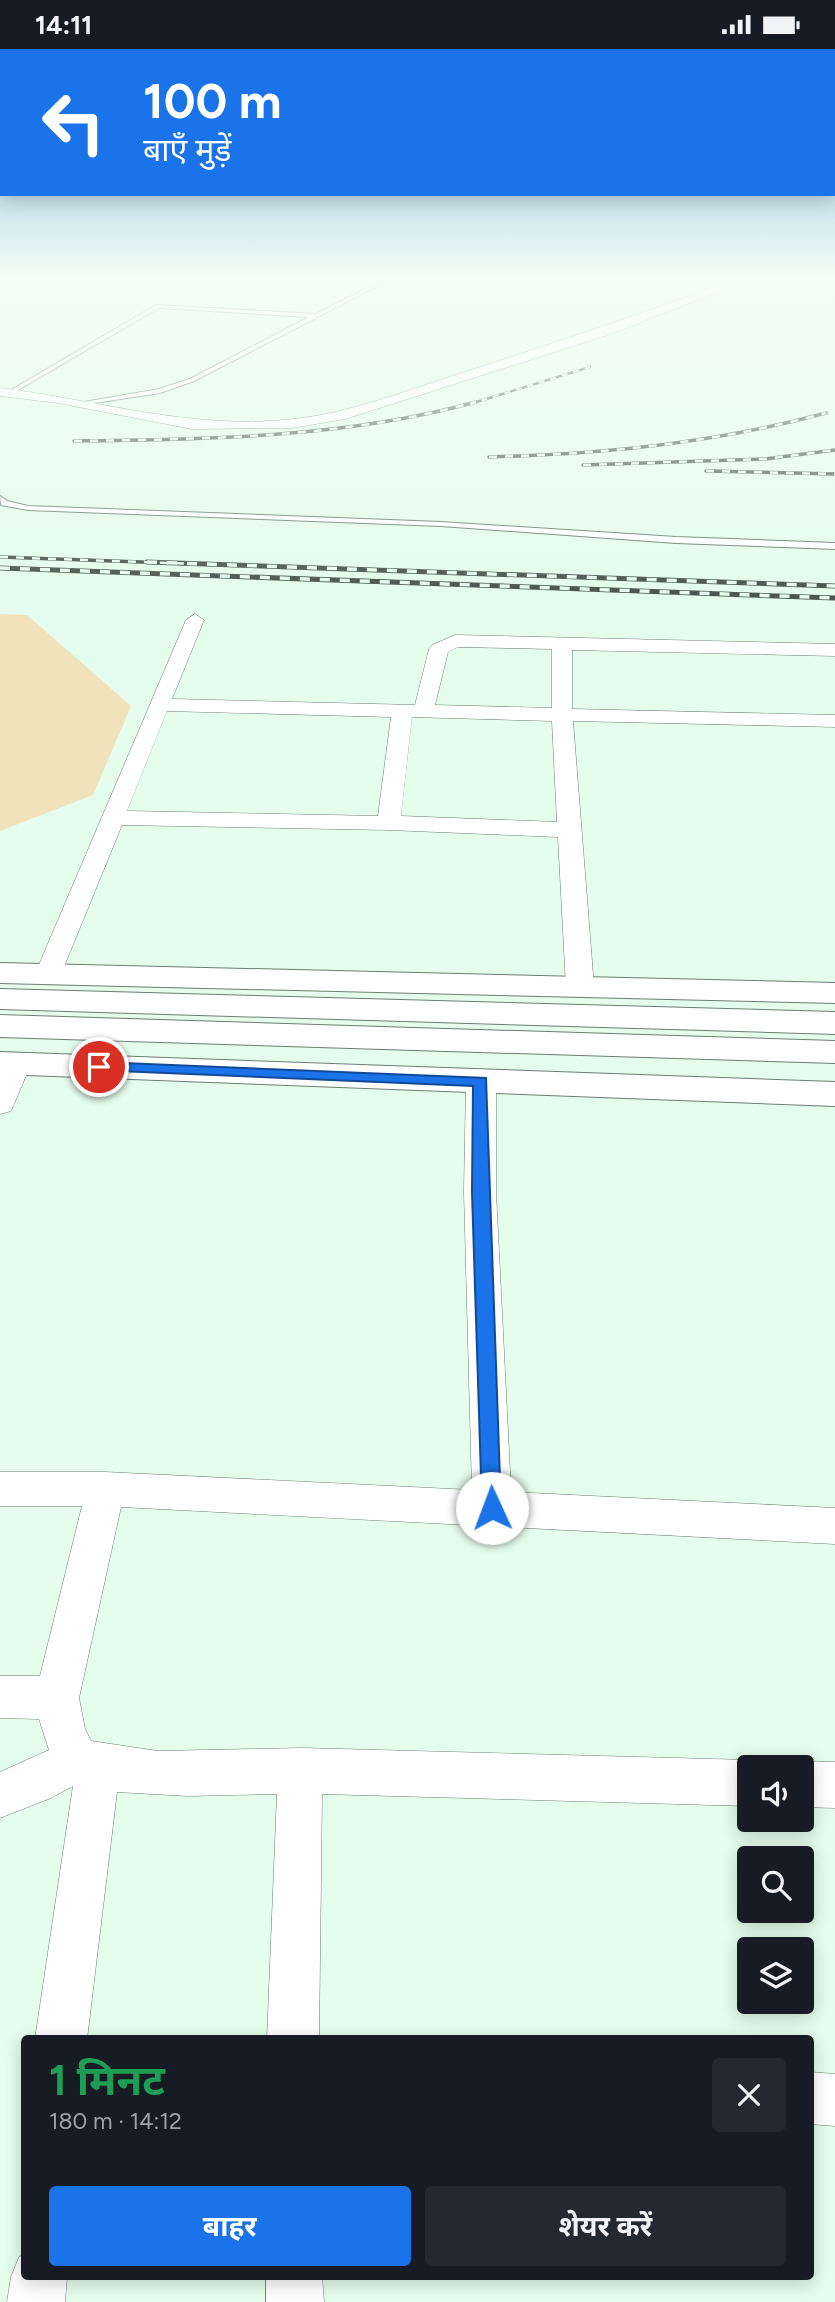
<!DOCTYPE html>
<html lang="hi">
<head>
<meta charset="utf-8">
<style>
	body { margin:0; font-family:Figtree,"Noto Sans Devanagari",sans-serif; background:#242831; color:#f1f3f6; height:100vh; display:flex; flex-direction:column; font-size:26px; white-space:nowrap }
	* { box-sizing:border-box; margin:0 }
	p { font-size:23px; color:#9ea1a6 }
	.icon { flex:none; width:38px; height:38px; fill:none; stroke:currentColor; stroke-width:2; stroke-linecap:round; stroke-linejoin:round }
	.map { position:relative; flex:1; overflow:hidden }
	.panel { position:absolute; left:21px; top:1986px; width:793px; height:245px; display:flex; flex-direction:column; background:#171b24; border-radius:7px; box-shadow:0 4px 18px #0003 }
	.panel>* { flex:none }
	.guide { position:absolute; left:0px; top:0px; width:836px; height:147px; box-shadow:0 4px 18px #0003; background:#1a73e8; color:#fff; overflow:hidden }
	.buttons { position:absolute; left:737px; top:1706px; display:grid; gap:14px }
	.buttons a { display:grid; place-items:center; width:77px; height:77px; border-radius:7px; background:#171b24; box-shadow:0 4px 18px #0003; font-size:35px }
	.pin { position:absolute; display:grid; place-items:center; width:60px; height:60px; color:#fff; margin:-30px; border:4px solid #fff; border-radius:50%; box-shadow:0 2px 7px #0007 }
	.me { position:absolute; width:77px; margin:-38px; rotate:358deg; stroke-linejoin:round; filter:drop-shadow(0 0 5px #0008) }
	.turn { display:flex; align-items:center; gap:24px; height:147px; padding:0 28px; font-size:32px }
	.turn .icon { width:91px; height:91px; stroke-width:2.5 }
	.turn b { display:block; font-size:49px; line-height:60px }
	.round { display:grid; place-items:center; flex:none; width:74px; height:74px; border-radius:7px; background:#242831 }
	.headline { display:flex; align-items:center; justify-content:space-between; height:119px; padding:0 28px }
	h1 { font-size:42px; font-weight:700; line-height:52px; color:#1e9e55 }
	.primary-button { display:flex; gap:14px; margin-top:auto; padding:14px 28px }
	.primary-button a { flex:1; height:80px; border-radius:7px; background:#1a73e8; color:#fff; font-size:28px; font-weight:700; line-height:80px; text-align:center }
	.primary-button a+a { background:#242831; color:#f1f3f6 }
	.status { display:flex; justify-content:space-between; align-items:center; height:49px; padding:0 35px; background:#171b24; direction:ltr }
	.status svg { height:19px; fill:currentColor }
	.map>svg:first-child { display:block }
	.green { fill:#f0e2bb }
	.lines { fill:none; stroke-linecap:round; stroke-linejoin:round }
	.service-casing { stroke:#697f6f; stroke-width:2 }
	.minor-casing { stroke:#697f6f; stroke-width:1 }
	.tertiary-casing { stroke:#697f6f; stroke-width:2 }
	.trunk-casing { stroke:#697f6f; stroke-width:2 }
	.service { fill:#fff; fill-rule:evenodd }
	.minor { fill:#fff; fill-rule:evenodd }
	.tertiary { fill:#fff; fill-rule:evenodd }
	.trunk { fill:#fff; fill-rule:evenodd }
	.rail-far2-casing { stroke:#4b584f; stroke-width:2.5 }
	.rail-far1-casing { stroke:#4b584f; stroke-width:3.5 }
	.rail-casing { stroke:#4b584f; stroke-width:5 }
	.rail-far2 { stroke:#e5fdec; stroke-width:2; stroke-dasharray:6; stroke-linecap:butt }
	.rail-far1 { stroke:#e5fdec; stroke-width:2.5; stroke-dasharray:8; stroke-linecap:butt }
	.rail { stroke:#e5fdec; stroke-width:3.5; stroke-dasharray:10; stroke-linecap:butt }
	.route { fill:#1a73e8; stroke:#114b97; stroke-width:2 }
</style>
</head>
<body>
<div class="status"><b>14:11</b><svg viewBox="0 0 49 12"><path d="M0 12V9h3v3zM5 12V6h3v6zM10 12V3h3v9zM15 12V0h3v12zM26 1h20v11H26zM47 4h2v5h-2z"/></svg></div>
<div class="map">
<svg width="835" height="2253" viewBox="0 0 835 2253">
	<rect width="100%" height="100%" fill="#e5fdec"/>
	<path class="green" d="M0,565L27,566L131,657L93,746L0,782Z"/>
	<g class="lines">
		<g class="service-casing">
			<g id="service">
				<path d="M389,228H395L194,332L160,344L81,356L78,354L159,340L190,330L309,268L159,259L11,345L6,344L156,256L316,265Z"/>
				<path d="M0,447L7,452L28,457L441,473L676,488L835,494V500L676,494L441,477L28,461L1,456Z"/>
			</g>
		</g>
		<g class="minor-casing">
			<g id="minor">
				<path d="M742,228H756L608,286L345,370L292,379L192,380L58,354L0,347V339C98,351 194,382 294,370C348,364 400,344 452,327C550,296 646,263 742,228Z"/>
				<path d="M195,565L204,571L172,650L415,656L429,600L432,596L455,586L835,595V607L572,601V660L835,666V678L573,672L594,938L590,944L580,946L570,944L566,938L558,788L389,781L122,776L61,925L57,931L48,933L39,931L35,925L186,571ZM458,598L552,600V659L435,656L448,603ZM167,662L391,668L378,767L127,762ZM412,668L552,672L557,773L401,767Z"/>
				<path d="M17,1006L27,1008L31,1015L11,1062L0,1065V1021L7,1008Z"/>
				<path d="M481,1023L491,1026L496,1033V1143L511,1443L835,1459V1495L121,1458L79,1649L85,1680L91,1692L158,1702L303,1699L749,1711L765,1718H749V1757L322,1745L319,1990H267L277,1745L188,1747L117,1743L87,1990H35L73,1737L51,1749L0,1769V1723L49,1701L39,1670L0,1669V1627H40L82,1457H0V1423H105L472,1441L464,1143L466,1033L471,1026Z"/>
				<path d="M802,1712L835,1713V1759L802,1758V1718H787Z"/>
				<path d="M810,2023L835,2025V2077L810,2075Z"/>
				<path d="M24,2206V2228H67L65,2253H7L11,2228L19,2208Z"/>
				<path d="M266,2228H322L324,2253H266Z"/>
			</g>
		</g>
		<g class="tertiary-casing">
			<g id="tertiary">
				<path d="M0,914L835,934V954L0,934Z"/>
				<path d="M0,1003L835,1033V1057L0,1025Z"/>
			</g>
		</g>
		<g class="trunk-casing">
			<g id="trunk">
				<path d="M0,940L835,963V985L0,960Z"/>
				<path d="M0,966L835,992V1014L0,988Z"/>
			</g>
		</g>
		<use href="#service" class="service"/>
		<use href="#minor" class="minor"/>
		<use href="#tertiary" class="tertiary"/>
		<use href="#trunk" class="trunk"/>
		<g class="rail-far2-casing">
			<path id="rail-far2" d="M470,355L590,318"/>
		</g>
		<g class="rail-far1-casing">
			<g id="rail-far1">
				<path d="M74,392C210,390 344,389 476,353"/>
				<path d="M489,408C604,405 715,394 826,364"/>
				<path d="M583,416L765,410L835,401"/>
				<path d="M706,422L835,425"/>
				<path d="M0,508L197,515"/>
			</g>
		</g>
		<g class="rail-casing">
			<g id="rail">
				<path d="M147,513L835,537"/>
				<path d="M0,519L835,549"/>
			</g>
		</g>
		<use href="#rail-far2" class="rail-far2"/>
		<use href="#rail-far1" class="rail-far1"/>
		<use href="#rail" class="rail"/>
	</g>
	<linearGradient id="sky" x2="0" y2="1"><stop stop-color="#76b2d8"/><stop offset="0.42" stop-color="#f3fef6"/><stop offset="1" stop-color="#f3fef6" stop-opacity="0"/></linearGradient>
	<rect width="835" height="543" fill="url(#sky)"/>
	<path class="route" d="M99,1013L486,1029L501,1459L499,1465L492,1468L485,1465L482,1459L472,1143L473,1037L94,1021L91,1018Z"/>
</svg>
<div class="buttons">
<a><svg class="icon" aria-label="sound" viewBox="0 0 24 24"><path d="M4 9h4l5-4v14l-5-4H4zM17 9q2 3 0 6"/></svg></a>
<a><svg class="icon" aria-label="search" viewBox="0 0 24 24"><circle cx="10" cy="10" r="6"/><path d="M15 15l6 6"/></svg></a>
<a><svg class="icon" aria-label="layers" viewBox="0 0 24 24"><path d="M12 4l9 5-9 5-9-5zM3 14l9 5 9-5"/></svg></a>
</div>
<div class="pin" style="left:99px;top:1018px;background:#d93025"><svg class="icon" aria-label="arrive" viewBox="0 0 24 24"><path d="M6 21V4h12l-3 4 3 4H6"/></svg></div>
<svg class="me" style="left:492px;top:1459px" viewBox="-20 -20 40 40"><circle r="19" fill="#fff"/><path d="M0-13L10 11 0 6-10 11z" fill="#1a73e8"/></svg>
<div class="guide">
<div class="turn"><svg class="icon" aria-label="left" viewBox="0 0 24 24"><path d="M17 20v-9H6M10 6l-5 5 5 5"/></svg><div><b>100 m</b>बाएँ मुड़ें</div></div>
</div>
<section class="panel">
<div class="headline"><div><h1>1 मिनट</h1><p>180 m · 14:12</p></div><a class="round"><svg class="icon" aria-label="close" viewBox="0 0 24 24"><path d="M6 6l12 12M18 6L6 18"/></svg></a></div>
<div class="primary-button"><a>बाहर</a><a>शेयर करें</a></div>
</section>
</div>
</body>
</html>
